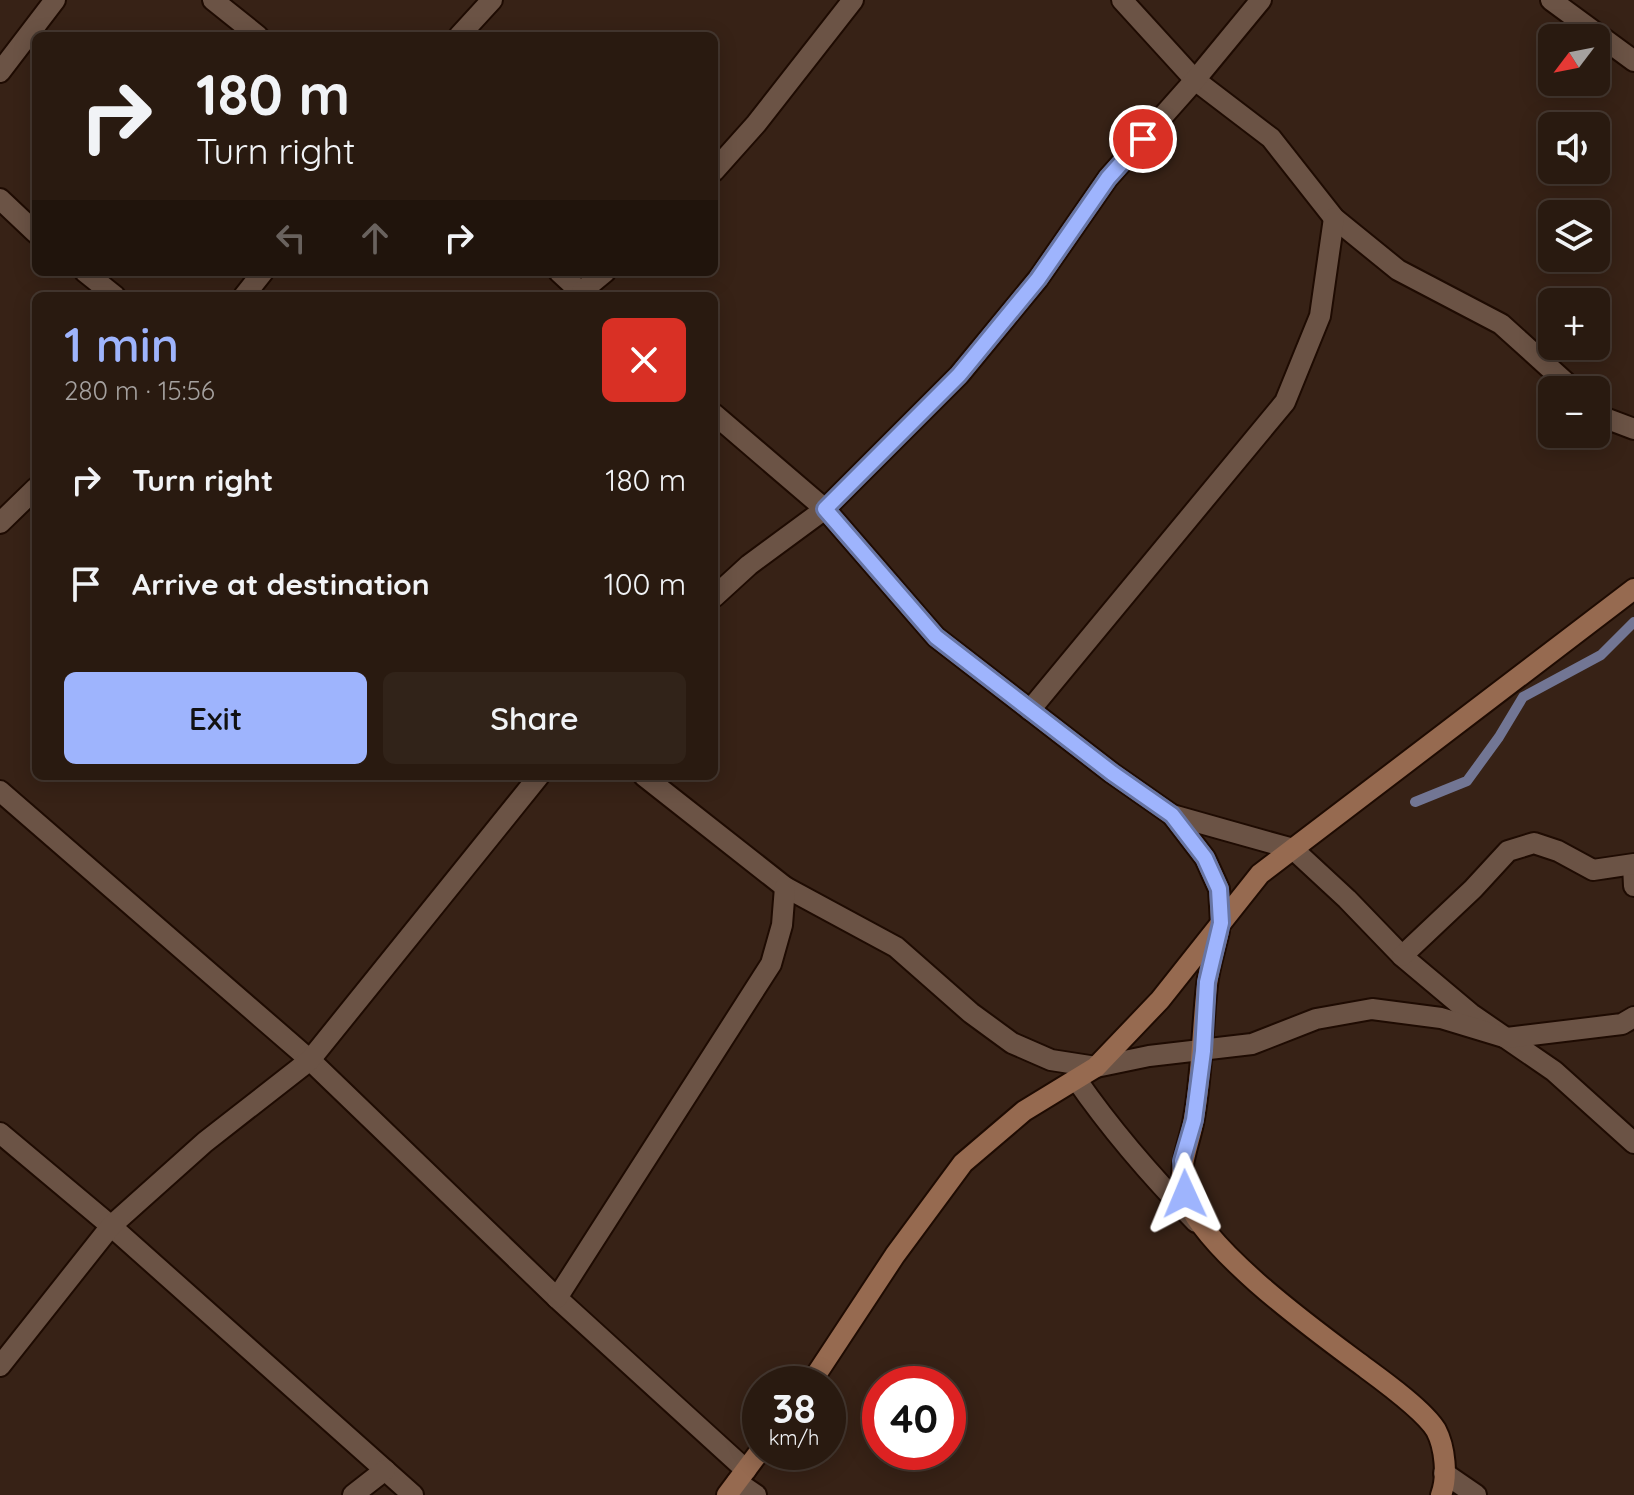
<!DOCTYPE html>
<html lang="en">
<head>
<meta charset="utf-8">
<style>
	body { margin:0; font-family:Quicksand,sans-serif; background:#312319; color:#f1f3f6; height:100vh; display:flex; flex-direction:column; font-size:30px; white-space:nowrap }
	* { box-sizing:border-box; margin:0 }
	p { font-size:26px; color:#a5a19f }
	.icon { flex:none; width:44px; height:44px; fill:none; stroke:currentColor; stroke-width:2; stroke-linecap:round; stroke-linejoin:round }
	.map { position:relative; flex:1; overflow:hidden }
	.drawer { position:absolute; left:32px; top:292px; width:686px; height:488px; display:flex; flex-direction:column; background:#291a10; border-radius:12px; box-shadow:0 4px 20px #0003,0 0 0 2px #453830 }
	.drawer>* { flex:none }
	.hud { position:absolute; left:32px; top:32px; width:686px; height:244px; border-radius:12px; box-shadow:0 4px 20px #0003,0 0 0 2px #453830; background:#291a10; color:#f1f3f6; overflow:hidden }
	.needle { width:52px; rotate:238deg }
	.fabs { position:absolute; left:1538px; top:24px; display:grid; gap:16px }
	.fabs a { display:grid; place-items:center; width:72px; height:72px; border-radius:12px; background:#291a10; box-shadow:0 4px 20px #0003,0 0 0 2px #453830; font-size:40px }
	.speed { position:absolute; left:742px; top:1366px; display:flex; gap:16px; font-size:40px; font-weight:700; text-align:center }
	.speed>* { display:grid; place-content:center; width:104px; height:104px; border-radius:50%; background:#291a10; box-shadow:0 4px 20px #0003,0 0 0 2px #453830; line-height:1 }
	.speed small { font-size:20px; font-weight:400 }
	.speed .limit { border:12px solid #d22; background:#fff; color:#111 }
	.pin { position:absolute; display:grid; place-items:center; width:68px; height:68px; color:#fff; margin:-34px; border:4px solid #fff; border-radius:50%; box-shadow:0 2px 8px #0007 }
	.me { position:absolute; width:88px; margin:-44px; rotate:359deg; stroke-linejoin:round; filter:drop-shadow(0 0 6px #0008) }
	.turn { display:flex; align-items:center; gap:28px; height:168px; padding:0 32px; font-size:36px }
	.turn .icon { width:104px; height:104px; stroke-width:2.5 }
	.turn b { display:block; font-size:56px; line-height:68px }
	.lanes { display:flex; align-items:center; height:76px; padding:0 32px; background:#0003; justify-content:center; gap:40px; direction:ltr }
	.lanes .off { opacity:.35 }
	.round { display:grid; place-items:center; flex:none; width:84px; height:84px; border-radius:12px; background:#312319 }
	.head { display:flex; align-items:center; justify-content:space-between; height:136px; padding:0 32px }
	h1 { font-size:48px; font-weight:600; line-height:60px; color:#9eb4fd }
	.action { display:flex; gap:16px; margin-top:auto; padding:16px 32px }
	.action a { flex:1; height:92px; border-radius:12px; background:#9eb4fd; color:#111; font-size:32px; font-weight:600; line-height:92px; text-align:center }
	.action a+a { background:#312319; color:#f1f3f6 }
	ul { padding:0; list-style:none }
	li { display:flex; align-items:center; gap:24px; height:104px; padding:0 32px }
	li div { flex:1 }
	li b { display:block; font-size:30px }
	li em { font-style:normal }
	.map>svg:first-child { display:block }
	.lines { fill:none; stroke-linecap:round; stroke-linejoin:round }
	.stream { stroke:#727694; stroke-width:10 }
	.street-casing { stroke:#1e0b02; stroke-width:24 }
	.secondary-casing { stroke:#1e0b02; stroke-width:24 }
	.street { stroke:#6b5345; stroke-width:20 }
	.secondary { stroke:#966a50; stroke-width:20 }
	.route-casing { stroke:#6775a4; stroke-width:20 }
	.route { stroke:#9eb4fd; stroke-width:14 }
</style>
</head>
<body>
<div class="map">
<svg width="1634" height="1495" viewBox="0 0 1634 1495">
	<rect width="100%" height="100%" fill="#372216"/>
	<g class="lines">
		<path class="stream" d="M1415,802L1467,781L1499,737L1523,697L1601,655L1634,622"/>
		<g class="street-casing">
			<g id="street">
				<path d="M213,0L258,36"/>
				<path d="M1122,0L1195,80L1271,138L1334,218L1398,270L1501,324L1574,390"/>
				<path d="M1551,0L1634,61"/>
				<path d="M459,36L492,0"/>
				<path d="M0,72L55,0"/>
				<path d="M714,171L756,124L853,0"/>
				<path d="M0,199L36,233"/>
				<path d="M85,272L115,296"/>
				<path d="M559,272L585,296"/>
				<path d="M582,291L605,272"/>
				<path d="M244,296L263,272"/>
				<path d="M1596,409L1605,418L1634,429"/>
				<path d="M714,414L825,509L936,637L1112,773L1172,815L1293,849L1347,899L1402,956L1471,1014L1554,1071L1634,1143"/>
				<path d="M0,523L36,488"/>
				<path d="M714,597L749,565L825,509L959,375L1038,279L1108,178L1195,80L1261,0"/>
				<path d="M1030,710L1285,402L1320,316L1334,218"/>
				<path d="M644,776L785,887L896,947L971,1013L1012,1043L1051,1060L1096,1067L1149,1056L1252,1044L1316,1019L1372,1009L1441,1018L1507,1038L1622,1024L1634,1017"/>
				<path d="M0,791L310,1060L557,1298L746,1470"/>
				<path d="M1172,815L1205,858L1219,889L1221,923"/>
				<path d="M1633,865L1634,886"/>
				<path d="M1402,956L1473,889L1508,851L1534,843L1558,851L1593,870L1634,864"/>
				<path d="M1076,1079C1112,1131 1152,1177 1196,1222"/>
				<path d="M0,1133L111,1226L413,1495"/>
				<path d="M557,1298L771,964L782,925L785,887"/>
				<path d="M0,1366L111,1226L205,1142L310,1060L539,776"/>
				<path d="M1444,1473L1476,1495"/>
				<path d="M737,1482L756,1495"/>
				<path d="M353,1495L385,1470"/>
			</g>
		</g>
		<g class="secondary-casing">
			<g id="secondary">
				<path d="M1219,931C1215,949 1209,967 1207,985C1202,1029 1202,1074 1194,1118C1190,1144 1176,1168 1185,1195C1202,1249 1316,1331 1363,1366C1382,1380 1424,1410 1436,1430C1445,1447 1448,1477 1441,1495"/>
				<path d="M810,1384L895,1255L963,1163L1024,1111L1096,1067L1160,1000L1260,874L1634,589"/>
				<path d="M727,1495L760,1451"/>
			</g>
		</g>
		<use href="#street" class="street"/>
		<use href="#secondary" class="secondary"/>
	</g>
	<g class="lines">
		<g class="route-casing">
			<path id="route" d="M1143,139L1108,178L1038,279L959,375L825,509L936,637L1112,773L1172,815L1205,858L1219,889L1221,923L1207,982L1203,1051L1194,1120L1182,1161L1185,1194"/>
		</g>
		<use href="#route" class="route"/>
	</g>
</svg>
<div class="fabs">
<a><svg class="needle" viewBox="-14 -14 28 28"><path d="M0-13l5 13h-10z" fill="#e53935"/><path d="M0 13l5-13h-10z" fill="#a5a19f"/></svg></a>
<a><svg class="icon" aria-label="sound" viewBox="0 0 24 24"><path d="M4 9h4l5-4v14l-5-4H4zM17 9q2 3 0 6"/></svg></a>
<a><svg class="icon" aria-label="layers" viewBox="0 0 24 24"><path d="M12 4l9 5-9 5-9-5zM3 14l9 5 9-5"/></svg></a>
<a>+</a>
<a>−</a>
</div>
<div class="speed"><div>38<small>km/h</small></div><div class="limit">40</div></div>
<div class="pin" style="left:1143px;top:139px;background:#d93025"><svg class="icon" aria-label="arrive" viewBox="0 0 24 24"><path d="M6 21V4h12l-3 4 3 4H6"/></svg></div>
<svg class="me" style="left:1185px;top:1194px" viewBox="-20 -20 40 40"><path d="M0-17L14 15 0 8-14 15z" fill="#9eb4fd" stroke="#fff" stroke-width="4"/></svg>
<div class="hud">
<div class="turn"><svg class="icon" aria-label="right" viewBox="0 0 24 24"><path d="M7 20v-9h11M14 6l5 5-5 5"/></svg><div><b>180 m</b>Turn right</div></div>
<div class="lanes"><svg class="icon off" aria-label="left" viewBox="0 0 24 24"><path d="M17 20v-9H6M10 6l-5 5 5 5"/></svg><svg class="icon off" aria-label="ahead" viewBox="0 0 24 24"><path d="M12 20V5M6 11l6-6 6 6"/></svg><svg class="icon" aria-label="right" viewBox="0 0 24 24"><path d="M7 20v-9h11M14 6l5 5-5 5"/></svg></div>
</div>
<section class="drawer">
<div class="head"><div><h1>1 min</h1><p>280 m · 15:56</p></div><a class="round" style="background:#d93025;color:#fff"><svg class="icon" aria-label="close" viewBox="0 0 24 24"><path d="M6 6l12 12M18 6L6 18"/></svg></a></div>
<ul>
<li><svg class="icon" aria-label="right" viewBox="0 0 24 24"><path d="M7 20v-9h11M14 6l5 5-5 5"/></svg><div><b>Turn right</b></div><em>180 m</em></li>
<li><svg class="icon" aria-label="arrive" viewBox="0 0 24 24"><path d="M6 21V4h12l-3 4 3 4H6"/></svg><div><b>Arrive at destination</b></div><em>100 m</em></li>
</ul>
<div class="action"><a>Exit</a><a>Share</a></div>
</section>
</div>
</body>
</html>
